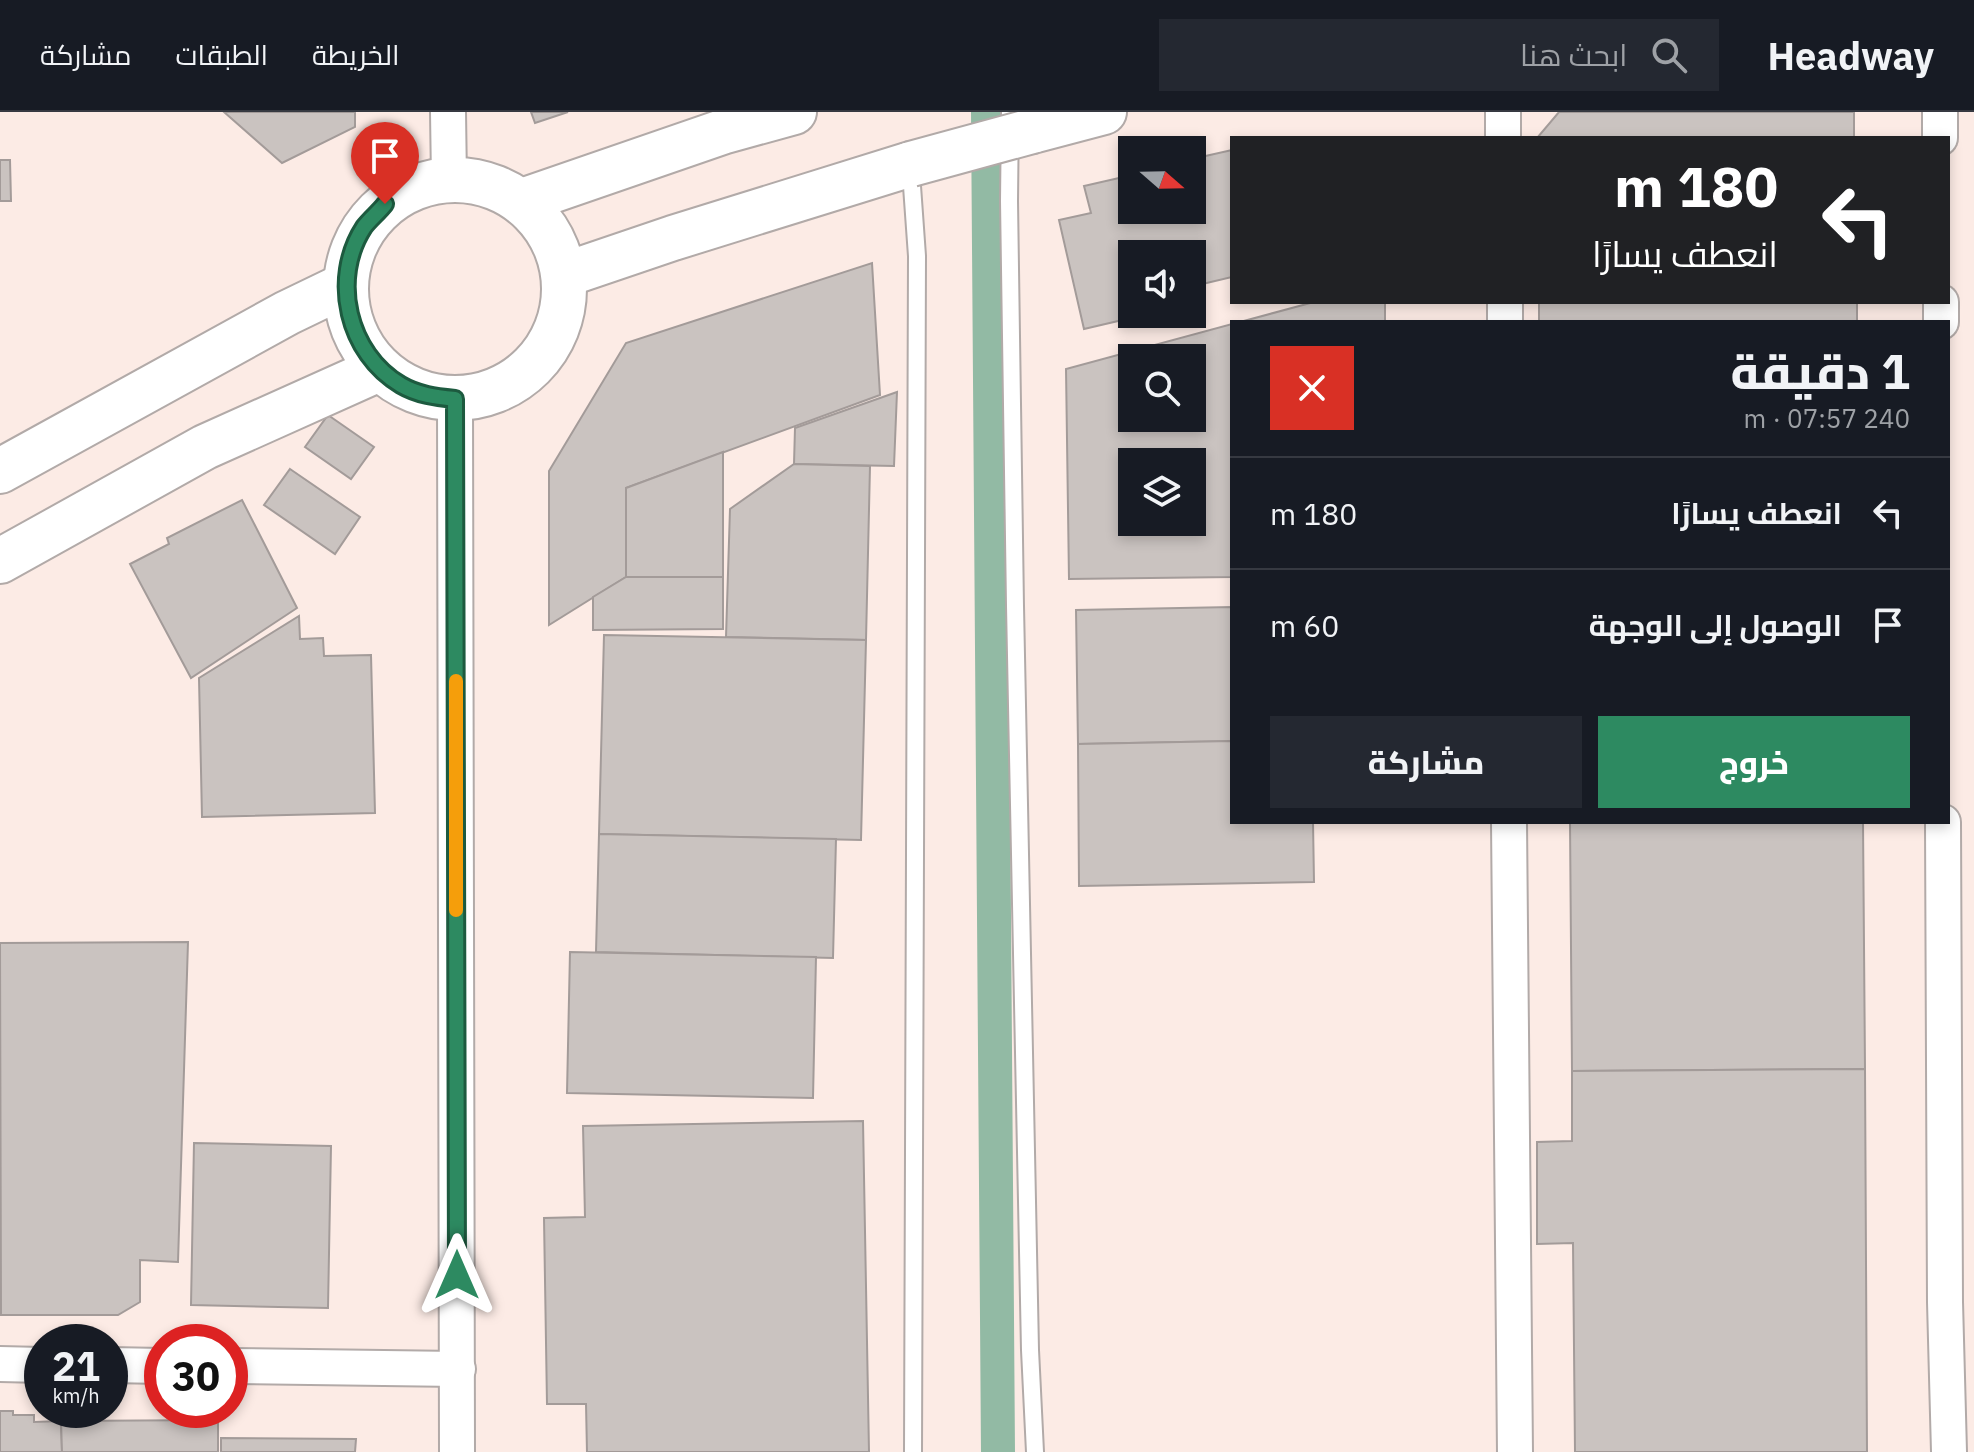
<!DOCTYPE html>
<html lang="ar">
<head>
<meta charset="utf-8">
<style>
	body { margin:0; font-family:"IBM Plex Sans",Cairo,sans-serif; background:#242831; color:#f1f3f6; direction:rtl; height:100vh; display:flex; flex-direction:column; font-size:30px; white-space:nowrap }
	* { box-sizing:border-box; margin:0 }
	p { font-size:26px; color:#9ea1a6 }
	.icon { flex:none; width:44px; height:44px; fill:none; stroke:currentColor; stroke-width:2; stroke-linecap:round; stroke-linejoin:round }
	.map { position:relative; flex:1; overflow:hidden; direction:ltr }
	.details { position:absolute; left:1230px; top:208px; width:720px; height:504px; display:flex; flex-direction:column; background:#171b24; border-radius:0px; box-shadow:0 4px 12px #0003; direction:rtl }
	.details>* { flex:none }
	.hud { position:absolute; left:1230px; top:24px; width:720px; height:168px; border-radius:0px; box-shadow:0 4px 12px #0003; direction:rtl; background:#202124; color:#fff; overflow:hidden }
	.needle { width:52px; rotate:110deg }
	.fabs { position:absolute; left:1118px; top:24px; display:grid; gap:16px }
	.fabs a { display:grid; place-items:center; width:88px; height:88px; border-radius:0px; background:#171b24; box-shadow:0 4px 12px #0003; font-size:40px }
	.speed { position:absolute; left:24px; top:1212px; display:flex; gap:16px; font-size:40px; font-weight:700; text-align:center }
	.speed>* { display:grid; place-content:center; width:104px; height:104px; border-radius:50%; background:#171b24; box-shadow:0 4px 12px #0003; line-height:1 }
	.speed small { font-size:20px; font-weight:400 }
	.speed .limit { border:12px solid #d22; background:#fff; color:#111 }
	.pin { position:absolute; display:grid; place-items:center; width:68px; height:68px; color:#fff; margin:-82px -34px; border-radius:50% 50% 50% 0; rotate:-45deg; box-shadow:0 0 8px #0007 }
	.pin .icon { rotate:45deg }
	.me { position:absolute; width:88px; margin:-44px; rotate:0deg; stroke-linejoin:round; filter:drop-shadow(0 0 6px #0008) }
	.turn { display:flex; align-items:center; gap:28px; height:168px; padding:0 40px; font-size:36px }
	.turn .icon { width:104px; height:104px; stroke-width:2.5 }
	.turn b { display:block; font-size:56px; line-height:68px }
	.round { display:grid; place-items:center; flex:none; width:84px; height:84px; border-radius:0px; background:#242831 }
	.headline { display:flex; align-items:center; justify-content:space-between; height:136px; padding:0 40px }
	h1 { font-size:48px; font-weight:800; line-height:60px }
	.primary-button { display:flex; gap:16px; margin-top:auto; padding:16px 40px }
	.primary-button a { flex:1; height:92px; border-radius:0px; background:#2d8a61; color:#fff; font-size:32px; font-weight:800; line-height:92px; text-align:center }
	.primary-button a+a { background:#242831; color:#f1f3f6 }
	ul { padding:0; list-style:none }
	li { display:flex; align-items:center; gap:24px; height:112px; padding:0 40px; border-top:2px solid #363941 }
	li div { flex:1 }
	li b { display:block; font-size:30px }
	li em { font-style:normal }
	header { display:flex; align-items:center; gap:48px; box-sizing:border-box; height:112px; padding:0 40px; background:#171b24; border-bottom:2px solid #363941 }
	header strong { font-size:38px }
	nav { display:flex; gap:44px; margin-inline-start:auto; font-size:28px }
	.search { width:560px; height:72px; background:#242831; display:flex; align-items:center; gap:20px; box-sizing:border-box; padding:0 28px; border-radius:0px; color:#9ea1a6; font-size:30px }
	.map>svg:first-child { display:block }
	.built { fill:#fcebe5; fill-rule:evenodd }
	.lines { fill:none; stroke-linecap:round; stroke-linejoin:round }
	.canal { stroke:#92baa4; stroke-width:34 }
	.building { fill:#cac3c0; stroke:#a39b99; stroke-width:2; fill-rule:evenodd }
	.lane-casing { stroke:#b2aaa8; stroke-width:20 }
	.street-casing { stroke:#b2aaa8; stroke-width:38 }
	.secondary-casing { stroke:#b2aaa8; stroke-width:48 }
	.lane { stroke:#fff; stroke-width:16 }
	.street { stroke:#fff; stroke-width:34 }
	.secondary { stroke:#fff; stroke-width:44 }
	.secondary-bridge-casing { stroke:#b2aaa8; stroke-width:48; stroke-linecap:butt }
	.secondary-bridge { stroke:#fff; stroke-width:44 }
	.route-casing { stroke:#1d5a3f; stroke-width:20 }
	.route { stroke:#2d8a61; stroke-width:14 }
	.slow { stroke:#f59e0b; stroke-width:14 }
</style>
</head>
<body>
<header>
<strong>Headway</strong>
<div class="search"><svg class="icon" aria-label="search" viewBox="0 0 24 24"><circle cx="10" cy="10" r="6"/><path d="M15 15l6 6"/></svg>ابحث هنا</div>
<nav><a>الخريطة</a><a>الطبقات</a><a>مشاركة</a></nav>
</header>
<div class="map">
<svg width="1974" height="1340" viewBox="0 0 1974 1340">
	<rect width="100%" height="100%" fill="#fff8f6"/>
	<path class="built" d="M0,0H1974V1340H0ZM1232,26H1948V190H1232ZM1132,38H1192V98H1132ZM1132,142H1192V202H1132ZM1232,210H1948V710H1232ZM1132,246H1192V306H1132ZM1132,350H1192V410H1132ZM42,1230H110V1298H42ZM162,1230H230V1298H162Z"/>
	<g class="lines">
		<path class="canal" d="M988,0L998,1340"/>
	</g>
	<g class="building">
		<path d="M224,0H355V15L282,51Z"/>
		<path d="M531,0H568L535,11Z"/>
		<path d="M1559,0H1854V26H1537Z"/>
		<path d="M1232,38V165L1194,174L1198,191L1192,192V142H1132V202H1148L1084,217L1059,108L1091,101L1084,74L1132,63V98H1192V75L1198,73L1192,47Z"/>
		<path d="M0,48H10L11,89H0Z"/>
		<path d="M872,151L880,283L626,376V465L549,513V359L626,231Z"/>
		<path d="M1314,190H1385V210H1240Z"/>
		<rect x="1539" y="190" width="318" height="20"/>
		<path d="M1232,212V465L1069,467L1066,257ZM1132,246H1192V306H1132ZM1132,350H1192V410H1132Z"/>
		<path d="M897,280L894,354L794,352L795,316Z"/>
		<path d="M328,303L374,335L351,367L305,335Z"/>
		<path d="M723,340V465H626V376Z"/>
		<path d="M794,352L870,354L866,528L726,525L730,397Z"/>
		<path d="M290,357L360,405L335,442L264,393Z"/>
		<path d="M242,388L297,496L191,566L130,452L169,432L167,426Z"/>
		<path d="M626,465H723V517L593,518V485Z"/>
		<path d="M1232,495V629L1078,632L1076,498Z"/>
		<path d="M299,504L300,527L323,526L324,544L371,543L375,701L202,705L199,566Z"/>
		<path d="M604,523L866,528L861,728L599,722Z"/>
		<path d="M1232,629V710H1313L1314,770L1079,774L1078,632Z"/>
		<path d="M1570,710H1863L1865,957L1572,959Z"/>
		<path d="M599,722L836,727L833,846L596,840Z"/>
		<path d="M188,830L178,1150L140,1148V1190L118,1203H1L0,831Z"/>
		<path d="M570,840L816,845L813,986L567,981Z"/>
		<path d="M1865,957L1867,1340H1575L1573,1131L1537,1132V1030L1572,1029V959Z"/>
		<path d="M863,1009L869,1340H587L586,1292H547L544,1106L585,1105L583,1014Z"/>
		<path d="M194,1031L331,1034L328,1196L191,1193Z"/>
		<path d="M0,1299H13V1303H34V1310L61,1309L62,1340H0Z"/>
		<path d="M218,1308V1340H62L61,1309Z"/>
		<path d="M221,1326L356,1327L355,1340H221Z"/>
	</g>
	<g class="lines">
		<g class="lane-casing">
			<g id="lane">
				<path d="M1010,0L1009,89L1015,494L1030,1238L1035,1340"/>
				<path d="M912,74L917,144L913,1340"/>
			</g>
		</g>
		<g class="street-casing">
			<g id="street">
				<path d="M448,0L449,68"/>
				<path d="M1503,0V26"/>
				<path d="M1940,0V26"/>
				<path d="M1505,190V210"/>
				<path d="M1941,190V210"/>
				<path d="M455,287L457,1340"/>
				<path d="M1509,710L1515,1340"/>
				<path d="M1943,710L1945,1190L1949,1340"/>
				<path d="M0,1252L42,1253"/>
				<path d="M110,1253L162,1254"/>
				<path d="M230,1254L458,1257"/>
			</g>
		</g>
		<g class="secondary-casing">
			<g id="secondary">
				<path d="M1032,19L1104,0"/>
				<circle cx="455" cy="177" r="109"/>
				<path d="M522,89L725,19L794,0"/>
				<path d="M564,163L673,126L911,52"/>
				<path d="M0,359L287,201L345,173"/>
				<path d="M0,449L205,335L379,257"/>
			</g>
		</g>
		<use href="#lane" class="lane"/>
		<use href="#street" class="street"/>
		<use href="#secondary" class="secondary"/>
		<g class="secondary-bridge-casing">
			<path id="secondary-bridge" d="M911,52L1032,19"/>
		</g>
		<use href="#secondary-bridge" class="secondary-bridge"/>
	</g>
	<g class="lines">
		<g class="route-casing">
			<path id="route" d="M385,92C379,100 370,107 364,115C330,167 348,242 401,273C418,283 436,285 455,287L457,1163"/>
		</g>
		<use href="#route" class="route"/>
		<path class="slow" d="M456,569V798"/>
	</g>
</svg>
<div class="fabs">
<a><svg class="needle" viewBox="-14 -14 28 28"><path d="M0-13l5 13h-10z" fill="#e53935"/><path d="M0 13l5-13h-10z" fill="#9ea1a6"/></svg></a>
<a><svg class="icon" aria-label="sound" viewBox="0 0 24 24"><path d="M4 9h4l5-4v14l-5-4H4zM17 9q2 3 0 6"/></svg></a>
<a><svg class="icon" aria-label="search" viewBox="0 0 24 24"><circle cx="10" cy="10" r="6"/><path d="M15 15l6 6"/></svg></a>
<a><svg class="icon" aria-label="layers" viewBox="0 0 24 24"><path d="M12 4l9 5-9 5-9-5zM3 14l9 5 9-5"/></svg></a>
</div>
<div class="speed"><div>21<small>km/h</small></div><div class="limit">30</div></div>
<div class="pin" style="left:385px;top:92px;background:#d93025"><svg class="icon" aria-label="arrive" viewBox="0 0 24 24"><path d="M6 21V4h12l-3 4 3 4H6"/></svg></div>
<svg class="me" style="left:457px;top:1163px" viewBox="-20 -20 40 40"><path d="M0-17L14 15 0 8-14 15z" fill="#2d8a61" stroke="#fff" stroke-width="4"/></svg>
<div class="hud">
<div class="turn"><svg class="icon" aria-label="left" viewBox="0 0 24 24"><path d="M17 20v-9H6M10 6l-5 5 5 5"/></svg><div><b>180 m</b>انعطف يسارًا</div></div>
</div>
<section class="details">
<div class="headline"><div><h1>1 دقيقة</h1><p>240 m · 07:57</p></div><a class="round" style="background:#d93025;color:#fff"><svg class="icon" aria-label="close" viewBox="0 0 24 24"><path d="M6 6l12 12M18 6L6 18"/></svg></a></div>
<ul>
<li><svg class="icon" aria-label="left" viewBox="0 0 24 24"><path d="M17 20v-9H6M10 6l-5 5 5 5"/></svg><div><b>انعطف يسارًا</b></div><em>180 m</em></li>
<li><svg class="icon" aria-label="arrive" viewBox="0 0 24 24"><path d="M6 21V4h12l-3 4 3 4H6"/></svg><div><b>الوصول إلى الوجهة</b></div><em>60 m</em></li>
</ul>
<div class="primary-button"><a>خروج</a><a>مشاركة</a></div>
</section>
</div>
</body>
</html>
